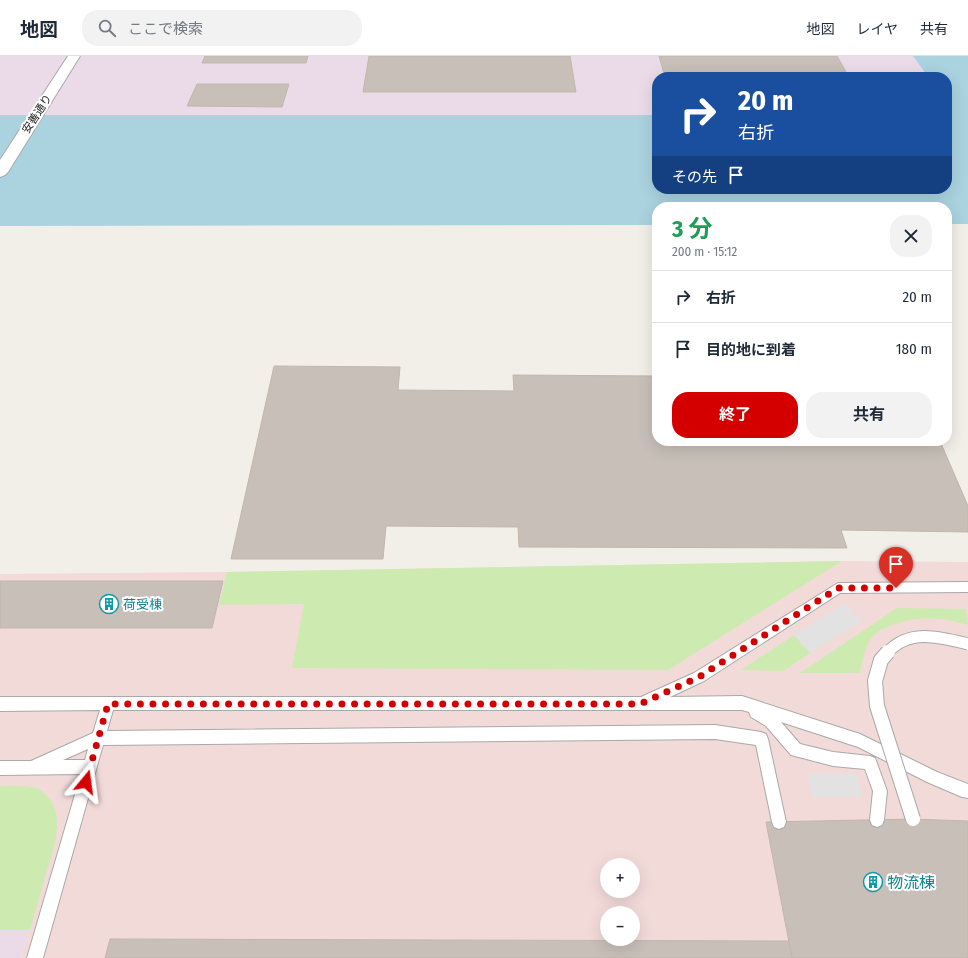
<!DOCTYPE html>
<html lang="ja">
<head>
<meta charset="utf-8">
<style>
	body { margin:0; font-family:"Fira Sans Condensed","Noto Sans JP",sans-serif; background:#f2f2f3; color:#1f2937; height:100vh; display:flex; flex-direction:column; font-size:15px; white-space:nowrap }
	* { box-sizing:border-box; margin:0 }
	p { font-size:13px; color:#747a83 }
	.icon { flex:none; width:22px; height:22px; fill:none; stroke:currentColor; stroke-width:2; stroke-linecap:round; stroke-linejoin:round }
	.map { position:relative; flex:1; overflow:hidden }
	.details { position:absolute; left:652px; top:146px; width:300px; height:244px; display:flex; flex-direction:column; background:#fff; border-radius:16px; box-shadow:0 4px 16px #0002 }
	.details>* { flex:none }
	.hud { position:absolute; left:652px; top:16px; width:300px; height:122px; border-radius:16px; box-shadow:0 4px 16px #0002; background:#1a4fa0; color:#fff; overflow:hidden }
	.controls { position:absolute; left:600px; top:802px; display:grid; gap:8px }
	.controls a { display:grid; place-items:center; width:40px; height:40px; border-radius:50%; background:#fff; box-shadow:0 4px 16px #0002; font-size:20px }
	.pin { position:absolute; display:grid; place-items:center; width:34px; height:34px; color:#fff; margin:-41px -17px; border-radius:50% 50% 50% 0; rotate:-45deg; box-shadow:0 0 4px #0007 }
	.pin .icon { rotate:45deg }
	.me { position:absolute; width:44px; margin:-22px; rotate:16deg; stroke-linejoin:round; filter:drop-shadow(0 0 3px #0008) }
	.turn { display:flex; align-items:center; gap:14px; height:84px; padding:0 20px; font-size:18px }
	.turn .icon { width:52px; height:52px; stroke-width:2.5 }
	.turn b { display:block; font-size:28px; line-height:34px }
	.then { display:flex; align-items:center; height:38px; padding:0 20px; background:#0003; gap:8px; font-size:15px }
	.round { display:grid; place-items:center; flex:none; width:42px; height:42px; border-radius:16px; background:#f2f2f3 }
	.headline { display:flex; align-items:center; justify-content:space-between; height:68px; padding:0 20px }
	h1 { font-size:24px; font-weight:700; line-height:30px; color:#1e9e55 }
	.primary-button { display:flex; gap:8px; margin-top:auto; padding:8px 20px }
	.primary-button a { flex:1; height:46px; border-radius:16px; background:#d40000; color:#fff; font-size:16px; font-weight:700; line-height:46px; text-align:center }
	.primary-button a+a { background:#f2f2f3; color:#1f2937 }
	ul { padding:0; list-style:none }
	li { display:flex; align-items:center; gap:12px; height:52px; padding:0 20px; border-top:1px solid #e0e1e3 }
	li div { flex:1 }
	li b { display:block; font-size:15px }
	li em { font-style:normal }
	header { display:flex; align-items:center; gap:24px; box-sizing:border-box; height:56px; padding:0 20px; background:#fff; border-bottom:1px solid #e0e1e3 }
	header strong { font-size:19px }
	nav { display:flex; gap:22px; margin-inline-start:auto; font-size:14px }
	.search { width:280px; height:36px; background:#f2f2f3; display:flex; align-items:center; gap:10px; box-sizing:border-box; padding:0 14px; border-radius:16px; color:#747a83; font-size:15px }
	.map>svg:first-child { display:block }
	.commercial { fill:#f2dad9; fill-rule:evenodd }
	.industrial { fill:#ebdbe8 }
	.grass { fill:#cdebb0 }
	.parking { fill:#e2e2e2 }
	.water { fill:#aad3df }
	.building { fill:#c7bfb8; stroke:#c4b6ab }
	.lines { fill:none; stroke-linecap:round; stroke-linejoin:round }
	.service-casing { stroke:#a9a9a9; stroke-width:2 }
	.tertiary-casing { stroke:#a9a9a9; stroke-width:2 }
	.service { fill:#fff; fill-rule:evenodd }
	.tertiary { fill:#fff; fill-rule:evenodd }
	.service-bridge-far1-casing { stroke:#a9a9a9; stroke-width:13; stroke-linecap:butt }
	.service-bridge-casing { stroke:#a9a9a9; stroke-width:16; stroke-linecap:butt }
	.service-bridge-far1 { stroke:#fff; stroke-width:11 }
	.service-bridge { stroke:#fff; stroke-width:14 }
	.route { stroke:#d40000; stroke-width:7; stroke-dasharray:0 12.6 }
	.labels { text-anchor:middle; dominant-baseline:central; stroke-width:4; stroke-linejoin:round; paint-order:stroke }
	.far-street-label { font-size:11px; fill:#222; stroke:#fff }
	.culture-label { font-size:13px; fill:#0d838f; stroke:#fff; text-anchor:start }
	.near-culture-label { font-size:16px; fill:#0d838f; stroke:#fff; text-anchor:start }
</style>
</head>
<body>
<header>
<strong>地図</strong>
<div class="search"><svg class="icon" aria-label="search" viewBox="0 0 24 24"><circle cx="10" cy="10" r="6"/><path d="M15 15l6 6"/></svg>ここで検索</div>
<nav><a>地図</a><a>レイヤ</a><a>共有</a></nav>
</header>
<div class="map">
<svg width="968" height="902" viewBox="0 0 968 902">
	<rect width="100%" height="100%" fill="#f2efe9"/>
	<path class="commercial" d="M842,505L968,506V902H21L30,874H0V518L227,516ZM607,809H633V835H607ZM607,857H633V883H607Z"/>
	<g class="industrial">
		<path d="M0,0H913L928,21H657V59H0Z"/>
		<path d="M0,874H30L21,902H0Z"/>
	</g>
	<g class="grass">
		<path d="M842,505L668,614L292,612L304,548L219,549L227,516Z"/>
		<path d="M897,552L966,553L968,569C941,561 919,559 893,569C887,571 881,573 876,577C865,587 863,603 860,617H800Z"/>
		<path d="M794,579L810,597L783,615L741,614Z"/>
		<path d="M0,730C11,730 33,728 42,735C69,756 53,795 45,821C40,838 35,856 30,874H0Z"/>
	</g>
	<g class="parking">
		<path d="M845,547L861,565L810,597L794,579Z"/>
		<path d="M807,718H856L862,741H812Z"/>
	</g>
	<path class="water" d="M913,0H968V168H947V151H657V169L0,170V59H657V133H947V21H928Z"/>
	<g class="building">
		<path d="M205,0H308L306,7H202Z"/>
		<path d="M369,0H570L576,36H363Z"/>
		<path d="M659,0H837L849,21H665Z"/>
		<path d="M197,28H289L282,51L187,50Z"/>
		<path d="M274,310L400,311L398,334L514,335L513,319L657,320V385H940L968,450V476L841,474L847,492L519,491L518,471L386,470L383,503H231Z"/>
		<path d="M0,525H223L212,572H0Z"/>
		<path d="M913,763L968,765V902H792L766,766Z"/>
		<path d="M110,883L789,885L792,902H105Z"/>
	</g>
	<g class="lines">
		<g class="service-casing">
			<path id="service" d="M968,526V536L840,537L704,625L670,641L742,640L860,678L937,716L968,728V742L962,741L927,726L858,691L781,666L800,688L833,696L870,700L875,702L887,735L884,764L882,769L877,771L872,769L870,764L873,735L865,713L833,710L791,699L766,670L751,661L749,656L742,654H113L107,675L715,669L761,676L766,678L768,683L786,766L784,771L779,773L774,771L772,766L756,689L715,683L103,689L43,902H27L81,718L0,719V705H31L93,677L100,654L0,655V641H641L694,617L838,527ZM88,693L85,704H63Z"/>
		</g>
		<g class="tertiary-casing">
			<path id="tertiary" d="M68,0H80L8,116L5,119L0,121V104Z"/>
		</g>
		<use href="#service" class="service"/>
		<use href="#tertiary" class="tertiary"/>
		<g class="service-bridge-far1-casing">
			<path id="service-bridge-far1" d="M887,597C909,572 940,581 968,588"/>
		</g>
		<g class="service-bridge-casing">
			<path id="service-bridge" d="M888,596L881,604L875,625L877,650L913,763"/>
		</g>
		<use href="#service-bridge-far1" class="service-bridge-far1"/>
		<use href="#service-bridge" class="service-bridge"/>
	</g>
	<g class="lines">
		<path class="route" d="M86,726L108,648H640L699,621L838,532H896"/>
	</g>
	<defs>
		<g id="building-ring" transform="scale(1)"><circle r="9.5" fill="#fff" stroke="#0f9aa8" stroke-width="1.5"/><path d="M-4-6H4V6H1V3H-1V6H-4ZM-2.5-4.3h1.7v1.8h-1.7ZM.8-4.3h1.7v1.8H.8ZM-2.5-1h1.7V.8h-1.7ZM.8-1h1.7V.8H.8Z" fill="#0f9aa8"/></g>
	</defs>
	<g fill-rule="evenodd">
		<use href="#building-ring" x="109" y="548"/>
		<use href="#building-ring" x="873" y="826"/>
	</g>
	<g class="labels">
		<g class="far-street-label">
			<text transform="translate(37 58) rotate(-57)">安善通り</text>
		</g>
		<g class="culture-label">
			<text x="123" y="548">荷受棟</text>
		</g>
		<g class="near-culture-label">
			<text x="887" y="826">物流棟</text>
		</g>
	</g>
</svg>
<div class="controls">
<a>+</a>
<a>−</a>
</div>
<div class="pin" style="left:896px;top:532px;background:#d93025"><svg class="icon" aria-label="arrive" viewBox="0 0 24 24"><path d="M6 21V4h12l-3 4 3 4H6"/></svg></div>
<svg class="me" style="left:86px;top:726px" viewBox="-20 -20 40 40"><path d="M0-17L14 15 0 8-14 15z" fill="#d40000" stroke="#fff" stroke-width="4"/></svg>
<div class="hud">
<div class="turn"><svg class="icon" aria-label="right" viewBox="0 0 24 24"><path d="M7 20v-9h11M14 6l5 5-5 5"/></svg><div><b>20 m</b>右折</div></div>
<div class="then">その先<svg class="icon" aria-label="arrive" viewBox="0 0 24 24"><path d="M6 21V4h12l-3 4 3 4H6"/></svg></div>
</div>
<section class="details">
<div class="headline"><div><h1>3 分</h1><p>200 m · 15:12</p></div><a class="round"><svg class="icon" aria-label="close" viewBox="0 0 24 24"><path d="M6 6l12 12M18 6L6 18"/></svg></a></div>
<ul>
<li><svg class="icon" aria-label="right" viewBox="0 0 24 24"><path d="M7 20v-9h11M14 6l5 5-5 5"/></svg><div><b>右折</b></div><em>20 m</em></li>
<li><svg class="icon" aria-label="arrive" viewBox="0 0 24 24"><path d="M6 21V4h12l-3 4 3 4H6"/></svg><div><b>目的地に到着</b></div><em>180 m</em></li>
</ul>
<div class="primary-button"><a>終了</a><a>共有</a></div>
</section>
</div>
</body>
</html>
